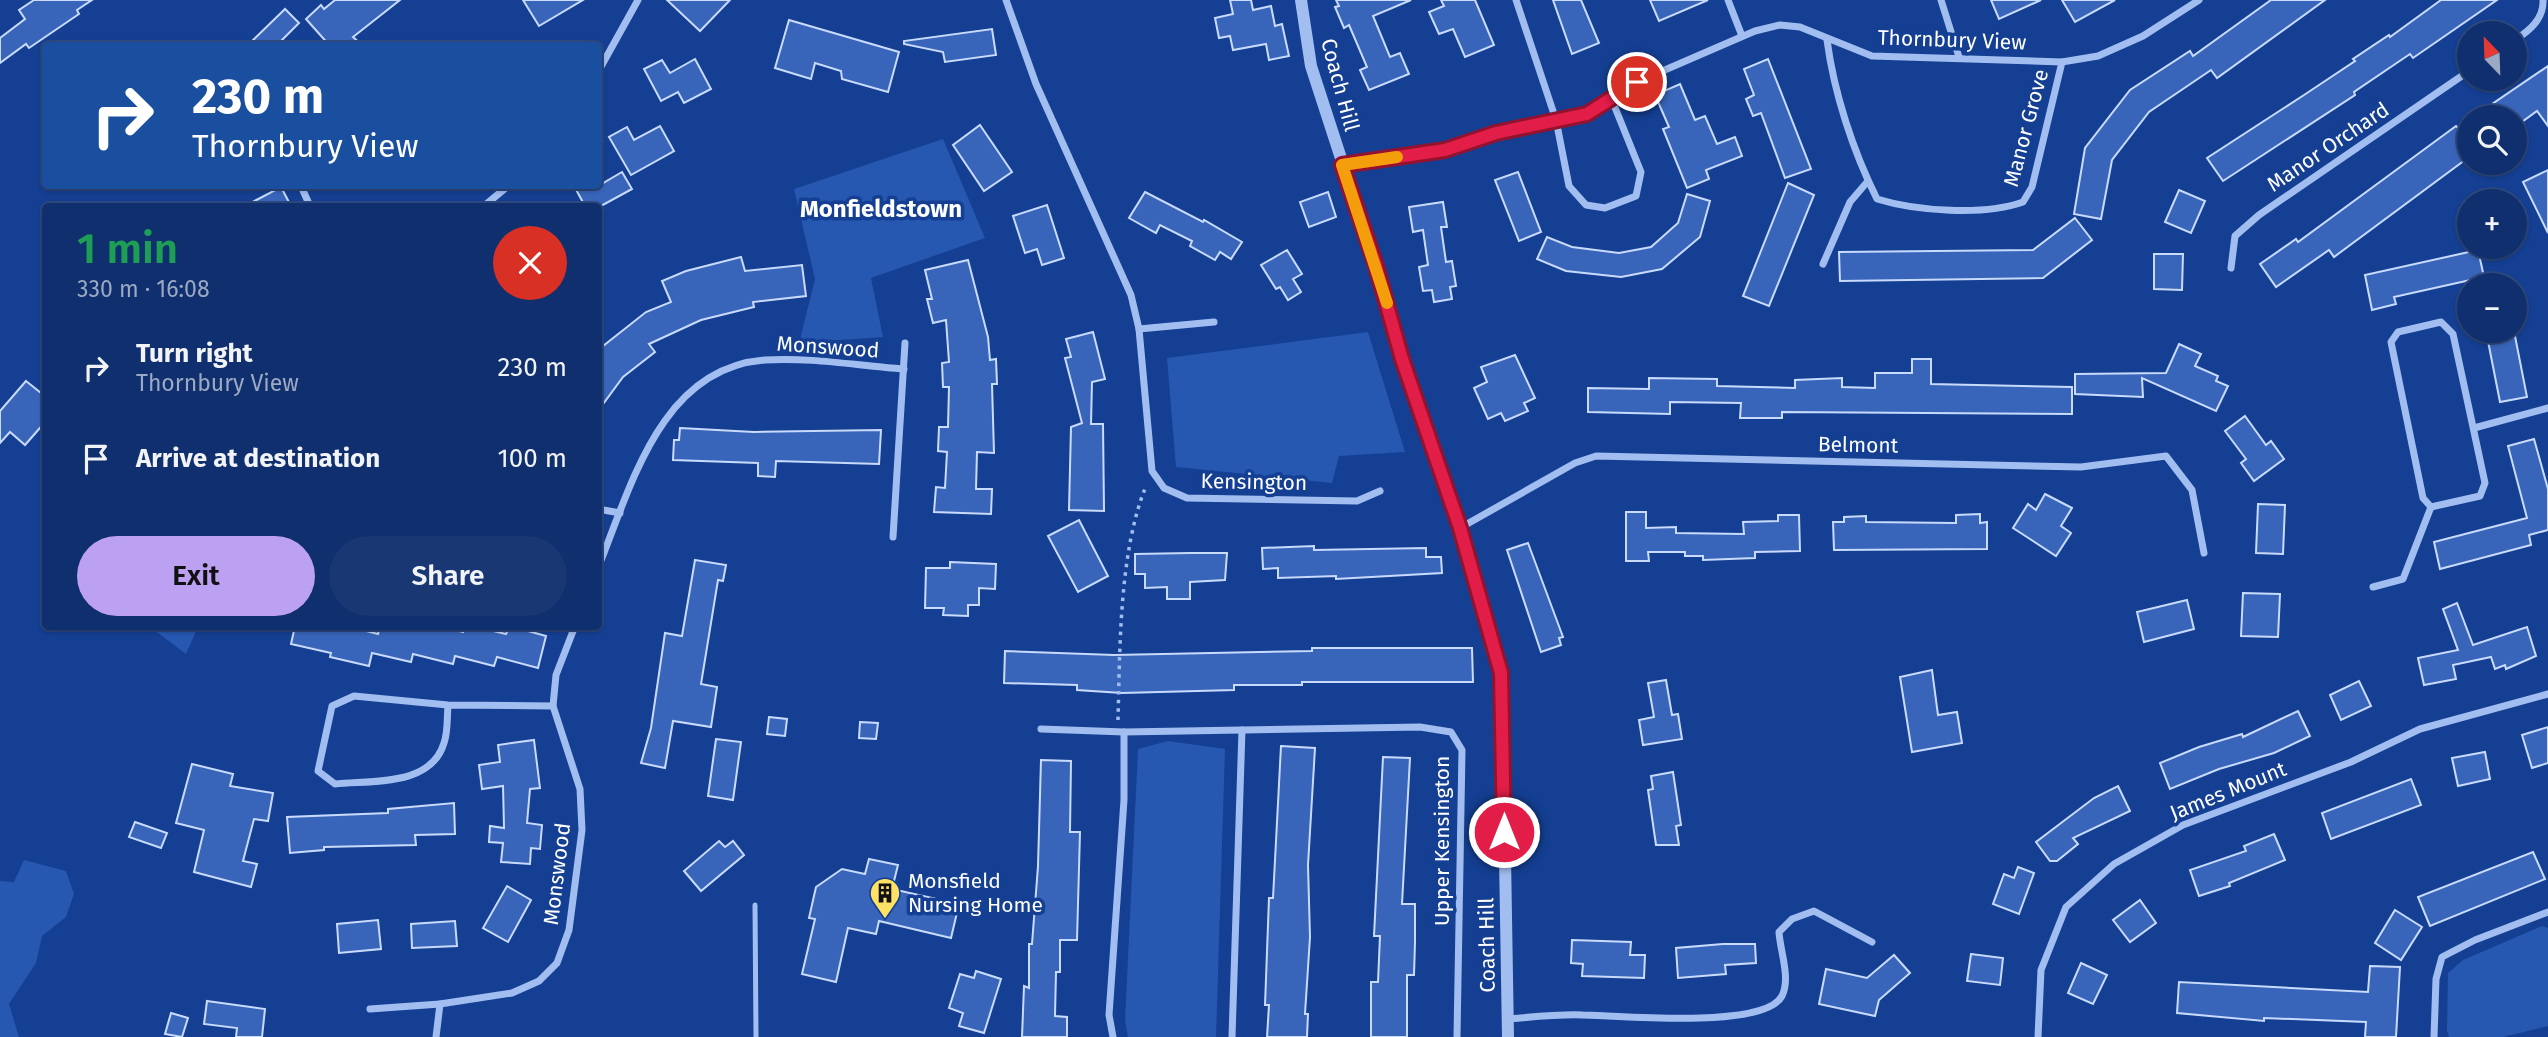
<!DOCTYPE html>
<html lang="en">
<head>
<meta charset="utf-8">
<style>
	body { margin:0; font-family:"Fira Sans",sans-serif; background:#183773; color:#f1f3f6; height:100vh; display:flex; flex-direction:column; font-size:26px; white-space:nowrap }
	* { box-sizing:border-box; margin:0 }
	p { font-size:23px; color:#9ba9c2 }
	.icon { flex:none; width:38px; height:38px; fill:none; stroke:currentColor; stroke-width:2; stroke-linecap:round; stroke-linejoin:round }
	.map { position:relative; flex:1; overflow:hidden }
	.drawer { position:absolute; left:42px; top:203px; width:560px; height:427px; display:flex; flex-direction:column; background:#0f2f6e; border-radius:7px; box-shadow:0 2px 5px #0004,0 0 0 2px #2f4a81 }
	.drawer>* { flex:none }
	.hud { position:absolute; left:42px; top:42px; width:560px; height:147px; border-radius:7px; box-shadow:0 2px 5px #0004,0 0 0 2px #2f4a81; background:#1a4fa0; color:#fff; overflow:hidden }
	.needle { width:46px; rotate:337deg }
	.buttons { position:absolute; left:2457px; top:21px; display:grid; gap:14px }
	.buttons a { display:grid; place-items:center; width:70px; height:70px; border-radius:50%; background:#0f2f6e; box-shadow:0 2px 5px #0004,0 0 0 2px #2f4a81; font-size:35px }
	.pin { position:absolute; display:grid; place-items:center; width:60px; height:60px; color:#fff; margin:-30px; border:4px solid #fff; border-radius:50%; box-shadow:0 2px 7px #0007 }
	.me { position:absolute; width:77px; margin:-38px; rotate:0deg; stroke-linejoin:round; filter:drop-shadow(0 0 5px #0008) }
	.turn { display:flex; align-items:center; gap:24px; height:147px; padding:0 35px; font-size:32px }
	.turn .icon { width:91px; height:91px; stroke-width:2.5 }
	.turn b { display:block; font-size:49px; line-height:60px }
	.round { display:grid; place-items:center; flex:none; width:74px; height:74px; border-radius:37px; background:#183773 }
	.headline { display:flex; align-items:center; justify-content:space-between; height:119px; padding:0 35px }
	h1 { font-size:42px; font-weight:600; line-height:52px; color:#1e9e55 }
	.action { display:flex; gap:14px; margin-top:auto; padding:14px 35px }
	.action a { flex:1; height:80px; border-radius:42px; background:#bca0f2; color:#111; font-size:28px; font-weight:600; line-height:80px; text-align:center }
	.action a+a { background:#183773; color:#f1f3f6 }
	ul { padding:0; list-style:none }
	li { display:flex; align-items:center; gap:21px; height:91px; padding:0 35px }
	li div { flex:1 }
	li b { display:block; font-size:26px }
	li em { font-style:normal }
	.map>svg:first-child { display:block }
	.green { fill:#2657b1 }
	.building { fill:#3865b9; stroke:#c9dbfc; stroke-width:2 }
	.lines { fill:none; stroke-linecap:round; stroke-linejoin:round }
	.path { stroke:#a2bef1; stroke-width:3.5; stroke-dasharray:3.5 5; stroke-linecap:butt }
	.service { stroke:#a2bef1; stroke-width:5 }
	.minor { stroke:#a2bef1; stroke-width:7 }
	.tertiary { stroke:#a2bef1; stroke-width:12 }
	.route-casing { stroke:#92132f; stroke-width:18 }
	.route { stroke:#e11d48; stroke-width:12 }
	.slow { stroke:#f59e0b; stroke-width:12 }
	.labels { text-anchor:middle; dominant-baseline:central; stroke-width:7; stroke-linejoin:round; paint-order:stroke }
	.street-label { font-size:21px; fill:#fff; stroke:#143f92 }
	.poi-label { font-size:21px; fill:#fff; stroke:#143f92; text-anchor:start }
	.quarter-label { font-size:24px; font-weight:bold; fill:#fff; stroke:#143f92 }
</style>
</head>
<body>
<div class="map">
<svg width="2548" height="1037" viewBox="0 0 2548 1037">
	<rect width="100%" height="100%" fill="#143f92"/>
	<g class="green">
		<path d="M943,139L985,238L871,278L883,337L799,343L815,279L794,189Z"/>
		<path d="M1368,332L1405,452L1339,456L1332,483L1176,467L1167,358Z"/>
		<path d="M150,627H198L186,654Z"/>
		<path d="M1168,741L1225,749L1216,1037H1128L1125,1020L1138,749Z"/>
		<path d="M24,860L66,871L74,894L66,917L42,936L36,963L9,1004L19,1037H0V881L14,882Z"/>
		<path d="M2542,926L2548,928V1026L2503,1037H2449L2447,1031L2448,973L2463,960Z"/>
	</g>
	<g class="building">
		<path d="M34,0H92L77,10L79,14L29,48L26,44L0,63V38L25,19L19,10Z"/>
		<path d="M335,0H400L353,37L363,46H330L306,19L321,5L324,9Z"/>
		<path d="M523,0H583L539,26Z"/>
		<path d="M667,0H730L700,31Z"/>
		<path d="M1230,0H1251L1253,10L1271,6L1275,26L1282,24L1289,56L1269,60L1266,44L1233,50L1230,36L1219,38L1215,18L1233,14Z"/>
		<path d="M1336,0H1411L1373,16L1390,57L1400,53L1409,74L1369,90L1360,70L1367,67L1349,25L1344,28L1335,7L1339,6Z"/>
		<path d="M1441,0H1475L1494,45L1465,57L1453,29L1439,34L1429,12L1444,6Z"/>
		<path d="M1553,0H1581L1599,43L1572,54Z"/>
		<path d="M1650,0H1708L1659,21Z"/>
		<path d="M1991,0H2041L1999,19Z"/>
		<path d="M2062,0H2115L2075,22Z"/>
		<path d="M2271,0H2325L2217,78L2211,70L2149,112L2112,160L2101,219L2074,214L2085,148L2130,90L2190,51L2193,56Z"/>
		<path d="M2441,0H2497L2413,58L2410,54L2354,92L2355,95L2223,181L2207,158L2304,95L2355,61L2353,59L2389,35L2390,37Z"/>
		<path d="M285,9L299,23L276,46H247Z"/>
		<path d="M789,20L899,52L888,92L842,79L841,71L815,63L811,79L775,68Z"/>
		<path d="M992,29L996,55L945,62L943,52L904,44V41Z"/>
		<path d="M695,59L711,89L684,103L678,92L661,101L644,69L662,60L670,73Z"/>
		<path d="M1768,59L1811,169L1785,178L1761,113L1753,116L1746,99L1754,95L1744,69Z"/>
		<path d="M2548,66V126L2537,111L2515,127V117H2473Z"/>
		<path d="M1680,84L1695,120L1705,116L1717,144L1735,137L1742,156L1706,170L1709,179L1687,188L1663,129L1669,127L1655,95Z"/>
		<path d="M2469,120V157L2334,257L2329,250L2276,287L2260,264L2296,239L2298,242L2456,126L2458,128Z"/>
		<path d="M980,125L1012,172L984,191L953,145Z"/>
		<path d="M660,126L674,151L631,175L609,137L627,127L634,140Z"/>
		<path d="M2548,170V233L2523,182Z"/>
		<path d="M622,172L632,189L601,206H585L574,186H598Z"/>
		<path d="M1518,172L1541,232L1519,241L1495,180Z"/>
		<path d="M1788,183L1814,195L1769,306L1743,296Z"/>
		<path d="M281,187L291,206H245Z"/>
		<path d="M2179,190L2205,201L2191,233L2165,222Z"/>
		<path d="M1145,192L1203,222L1204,220L1242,242L1231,259L1220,252L1215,260L1190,246L1192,241L1160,225L1156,233L1129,218Z"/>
		<path d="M1328,192L1336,217L1309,227L1300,202Z"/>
		<path d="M1687,194L1710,201L1700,237L1662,269L1621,277L1566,271L1537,259L1547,237L1572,247L1619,253L1651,247L1678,223Z"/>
		<path d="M1443,202L1447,227H1441L1446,262L1452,261L1456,286L1450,287L1452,299L1434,302L1432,290L1423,291L1419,267L1428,265L1423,230L1413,232L1409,207Z"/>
		<path d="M1047,205L1064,258L1042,265L1037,249L1025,253L1013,216Z"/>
		<path d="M2075,218L2092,240L2043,278L1840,281L1839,252L2033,250Z"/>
		<path d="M1287,250L1302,274L1293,279L1301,292L1288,300L1280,287L1276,289L1261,265Z"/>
		<path d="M2478,250L2484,277L2394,297L2396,304L2372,310L2365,275Z"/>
		<path d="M2154,254H2183L2182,290L2154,289Z"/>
		<path d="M741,257L745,271L802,265L806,296L753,302L754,307L701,320L649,344L655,352L623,377L598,411V350L646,312L671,302L662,281L686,271Z"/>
		<path d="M968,260L988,337L990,360L996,359L997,384H992L994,453L977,452L976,489H992L991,514L934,512L936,487L945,488L947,452L938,451L939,427H948L949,387H943L942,363L949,362L946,320L933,323L927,299H932L925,270Z"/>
		<path d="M2486,331H2514L2527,397L2500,402Z"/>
		<path d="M1093,332L1105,379L1092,382L1091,424H1103L1104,511L1069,510L1071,427L1082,423L1065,358L1071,357L1066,339Z"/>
		<path d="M2179,344L2201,354L2195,366L2218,376L2216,381L2228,386L2216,411L2142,378L2143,397L2075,394V374L2166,373Z"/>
		<path d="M1515,355L1535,398L1524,403L1528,411L1505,421L1501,413L1488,419L1474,388L1487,382L1481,367Z"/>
		<path d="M1912,359H1931V384L2072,387V414L1782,412V418H1740L1741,403L1670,402V414L1588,412V388L1649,389V378L1717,379V386L1795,388V380L1842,378V387L1875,388V373H1912Z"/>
		<path d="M26,381L46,397V421L25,445L10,432L0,443V411Z"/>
		<path d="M2245,416L2266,445L2271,441L2284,459L2254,481L2241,463L2246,459L2225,431Z"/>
		<path d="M680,428L754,432L881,430L879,464L776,461L775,477L758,476V463L673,460L674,440H679Z"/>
		<path d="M2534,439L2548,489V530L2529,535L2531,545L2440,569L2434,542L2527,518L2508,446Z"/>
		<path d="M2045,494L2072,508L2061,526L2071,533L2056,556L2013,528L2028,504L2036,510Z"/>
		<path d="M2258,504L2285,505L2283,554L2256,553Z"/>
		<path d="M1626,512H1646V528L1676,527V533L1744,534L1743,522L1778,521V515H1799L1800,551L1755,552V558L1703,560V556H1685V552H1648L1649,561H1626Z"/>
		<path d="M1980,514V523L1987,522V549L1834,550L1833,522H1844V517L1866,516V522L1956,523V515Z"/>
		<path d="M1079,520L1108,576L1078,592L1048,536Z"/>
		<path d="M1528,543L1563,637L1559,638L1561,645L1541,652L1507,550Z"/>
		<path d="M1314,546V550L1426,548V557H1441L1442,573L1336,579V576L1278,578V568L1263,569L1262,548Z"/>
		<path d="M1190,553H1227L1225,580L1190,582V599H1167V587L1145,588V574H1135V554Z"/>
		<path d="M695,560L726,565L723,581L718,580L701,684L717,687L711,727L673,721L665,768L641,763L651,728L665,633L682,636Z"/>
		<path d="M950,562L996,564L995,589L979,588V605H968V616L943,615L944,608H925L926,568H950Z"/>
		<path d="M2243,593L2280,594L2278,637L2241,636Z"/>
		<path d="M2187,600L2194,629L2144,642L2137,612Z"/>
		<path d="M2457,603L2473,645L2527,627L2536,656L2506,669L2505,665L2495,669L2491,657L2453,665L2456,679L2424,685L2418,658L2458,650L2443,609Z"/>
		<path d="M295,626H347L378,634L380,626L421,630L422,626H440L463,632L464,626H473L506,634L510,626L546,636L538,668L497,657L494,666L455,656L453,664L413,654L411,662L372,653L369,666L330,657L331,653L291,644Z"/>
		<path d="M1312,648H1472L1473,682H1302V685H1234V690L1122,693L1077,690V685L1004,683L1005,651L1114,655L1312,651Z"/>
		<path d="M1932,670L1938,715L1957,712L1962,743L1912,752L1900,677Z"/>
		<path d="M1666,680L1672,715L1678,714L1682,739L1643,745L1639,720L1654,717L1648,683Z"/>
		<path d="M2359,681L2371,706L2341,720L2330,695Z"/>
		<path d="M2298,711L2310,736L2274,753L2219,769L2170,789L2160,763L2199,747L2242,734L2243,737Z"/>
		<path d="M769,717L787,719L785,736L767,734Z"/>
		<path d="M860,722L878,723L876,739L859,738Z"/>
		<path d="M2548,727V763L2532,768L2522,735Z"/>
		<path d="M716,739L741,742L733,800L708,796Z"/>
		<path d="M534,740L540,788L530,789L527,823L542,825L540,849L531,848L530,864L501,862L503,843L489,842L490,826L504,828L503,786L482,789L479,765L500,762L498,745Z"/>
		<path d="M1281,746L1315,748L1308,865L1310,937L1305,1014H1308L1307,1037H1267L1269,1005H1265L1269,898H1273Z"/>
		<path d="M2485,752L2490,779L2458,786L2452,758Z"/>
		<path d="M1383,757L1410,758L1402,904H1415V942L1414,975H1407V1037H1371V982H1378L1380,936H1374Z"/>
		<path d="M1041,760L1071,761L1070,832H1080L1077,940H1060V972H1056L1055,1016L1067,1017V1037H1022L1024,986L1029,988V944H1032L1038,866Z"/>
		<path d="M192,764L233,774L230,786L273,793L268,821L254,819L243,861L257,864L251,887L194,872L204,830L176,823Z"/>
		<path d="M1673,772L1681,825L1676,826L1679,845H1656L1648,790L1653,789L1651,776Z"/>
		<path d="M2411,779L2421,805L2331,839L2322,813Z"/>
		<path d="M2118,786L2130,811L2073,838L2078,844L2057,861H2050L2036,842L2094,798Z"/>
		<path d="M454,803L455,834L415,835L416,845L324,847V850L290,853L287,817L388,813V809Z"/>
		<path d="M135,822L167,833L161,848L129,837Z"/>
		<path d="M2274,834L2285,860L2229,883L2230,886L2199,896L2190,870L2246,851L2244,846Z"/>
		<path d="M719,841L725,847L733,841L744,855L701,891L684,871Z"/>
		<path d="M2533,852L2545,879L2430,926L2418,897Z"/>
		<path d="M869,859L898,865L892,889L959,904L951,938L879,921L876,934L848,928L836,982L802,974L815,919L809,918L816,887L842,869L865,874Z"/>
		<path d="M2018,867L2034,873L2019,914L1993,904L2004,874L2014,878Z"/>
		<path d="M507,886L531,900L508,942L483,928Z"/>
		<path d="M2140,900L2156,923L2130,942L2113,920Z"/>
		<path d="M2395,910L2422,927L2401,960L2375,943Z"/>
		<path d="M378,920L381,949L339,953L337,924Z"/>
		<path d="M455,921L457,946L412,948L411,924Z"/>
		<path d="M1572,940L1631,942L1630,955H1645L1644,978L1582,976L1583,964L1571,963Z"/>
		<path d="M1723,944H1755L1756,963L1725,965L1726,974L1678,978L1676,948Z"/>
		<path d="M1971,954L2003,958L2000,985L1967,981Z"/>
		<path d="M1894,955L1910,973L1879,1000L1875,1016L1819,1004L1826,969L1867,978Z"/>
		<path d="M2081,963L2107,975L2093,1004L2068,993Z"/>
		<path d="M2370,966L2400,967L2396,1037H2365L2366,1022L2264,1018V1021L2177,1013L2179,982L2368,992Z"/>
		<path d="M976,971L1001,979L984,1033L959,1026L963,1013L949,1008L960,974L974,978Z"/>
		<path d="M207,1001L265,1009L262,1037H236L237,1028L204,1024Z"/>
		<path d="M171,1013L188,1018L182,1037L165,1034Z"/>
	</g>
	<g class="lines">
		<path class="path" d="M1118,720C1120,648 1119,552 1146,486"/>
		<path class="service" d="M755,905L756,1037"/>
		<g class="minor">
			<path d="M1006,0L1036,84L1131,295L1139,329L1152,471L1164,488L1187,498L1357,501L1380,491"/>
			<path d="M1516,0L1556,120L1569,186L1586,205L1605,208L1636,196L1641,172L1612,100"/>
			<path d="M1728,0L1742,36"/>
			<path d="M1941,0L1959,57"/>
			<path d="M1827,40C1834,93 1853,151 1877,199C1916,211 1984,216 2023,202L2032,187L2062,62"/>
			<path d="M2515,40C2529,31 2544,19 2543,0"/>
			<path d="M598,72L638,0"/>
			<path d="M1342,165L1445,150L1496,133L1587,114L1637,82L1755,31L1780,25L1800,27L1872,56L2062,62L2098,56L2143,36L2199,0"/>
			<path d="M301,186L310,206"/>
			<path d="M484,206L508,186"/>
			<path d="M1823,264L1850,202L1868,181"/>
			<path d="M2231,268L2235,236L2259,215L2469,71"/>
			<path d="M2441,322L2453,334L2485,483L2480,496L2431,507L2423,498L2391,342L2398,332Z"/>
			<path d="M1139,329L1214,322"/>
			<path d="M2474,428L2548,408"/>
			<path d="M598,509L620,513"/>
			<path d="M1460,528L1575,463L1596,456L2081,467L2166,456L2192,490L2204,553"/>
			<path d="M893,537L905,343"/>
			<path d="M598,568C631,487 660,368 765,360C811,357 859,366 904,369"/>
			<path d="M2373,587L2403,579L2431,507"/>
			<path d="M448,705C447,717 448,732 444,743C431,787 371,780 335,784L318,771L332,706L354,696L448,705L553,706"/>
			<path d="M1041,729L1124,732L1420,727L1451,732L1462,750L1457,1037"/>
			<path d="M370,1009L440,1004"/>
			<path d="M1508,1019C1533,1017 1558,1014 1583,1015C1620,1015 1764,1030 1782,996C1791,978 1780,951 1779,932L1792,919L1814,911L1872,942"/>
			<path d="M436,1037L440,1004L512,993L539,981L557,963L569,930L582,830L580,789L553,706L556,675L575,626"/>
			<path d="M1113,1037L1109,1015L1124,800V732"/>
			<path d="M1232,1037L1242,730"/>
			<path d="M2038,1037L2041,970L2066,907L2114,864L2183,825L2351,762L2420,729L2548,694"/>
			<path d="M2434,1037L2436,979L2442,957L2475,940L2548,912"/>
		</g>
		<path class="tertiary" d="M1301,0L1311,66L1376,266L1402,359L1460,528L1502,675L1508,1037"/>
	</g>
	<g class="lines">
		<g class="route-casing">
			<path id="route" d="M1504,832L1501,673L1460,528L1402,359L1376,266L1342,165L1445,150L1496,133L1587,114L1637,82"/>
		</g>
		<use href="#route" class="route"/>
		<path class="slow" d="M1387,303L1342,165L1397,157"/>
	</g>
	<defs>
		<g id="building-pin" transform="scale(1.575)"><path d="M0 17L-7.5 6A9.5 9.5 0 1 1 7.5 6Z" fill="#ffe163" stroke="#143f92"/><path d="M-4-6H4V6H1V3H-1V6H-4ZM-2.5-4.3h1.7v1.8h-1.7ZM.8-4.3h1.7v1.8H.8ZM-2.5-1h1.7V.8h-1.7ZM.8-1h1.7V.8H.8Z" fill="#111"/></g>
	</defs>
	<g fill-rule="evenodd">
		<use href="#building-pin" x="885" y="893"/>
	</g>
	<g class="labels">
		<g class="street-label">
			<text transform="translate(1952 40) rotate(2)">Thornbury View</text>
			<text transform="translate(1340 85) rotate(75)">Coach Hill</text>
			<text transform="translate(2026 128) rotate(-75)">Manor Grove</text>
			<text transform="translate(2328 147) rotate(-34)">Manor Orchard</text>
			<text transform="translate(828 347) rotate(4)">Monswood</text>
			<text transform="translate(1858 445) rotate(1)">Belmont</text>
			<text transform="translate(1254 482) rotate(1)">Kensington</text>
			<text transform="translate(2228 791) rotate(-22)">James Mount</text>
			<text transform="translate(1442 841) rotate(-90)">Upper Kensington</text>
			<text transform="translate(557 874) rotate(-83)">Monswood</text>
			<text transform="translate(1487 945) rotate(-91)">Coach Hill</text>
		</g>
		<g class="poi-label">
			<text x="908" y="881">Monsfield<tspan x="908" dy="24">Nursing Home</tspan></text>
		</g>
		<g class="quarter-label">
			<text x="881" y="209">Monfieldstown</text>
		</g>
	</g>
</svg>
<div class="buttons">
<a><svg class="needle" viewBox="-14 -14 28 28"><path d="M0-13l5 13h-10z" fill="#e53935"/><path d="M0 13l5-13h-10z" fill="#9ba9c2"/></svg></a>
<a><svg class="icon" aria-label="search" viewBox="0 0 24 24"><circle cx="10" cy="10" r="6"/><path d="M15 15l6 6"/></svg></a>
<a>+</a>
<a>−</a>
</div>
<div class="pin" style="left:1637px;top:82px;background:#d93025"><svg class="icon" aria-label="arrive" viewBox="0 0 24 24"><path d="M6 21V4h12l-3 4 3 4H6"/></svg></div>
<svg class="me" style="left:1504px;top:832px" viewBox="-20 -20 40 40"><circle r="17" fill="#e11d48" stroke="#fff" stroke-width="3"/><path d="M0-11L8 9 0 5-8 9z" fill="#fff"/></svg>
<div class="hud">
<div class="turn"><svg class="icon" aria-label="right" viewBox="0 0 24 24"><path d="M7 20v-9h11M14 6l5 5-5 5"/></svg><div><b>230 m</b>Thornbury View</div></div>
</div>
<section class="drawer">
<div class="headline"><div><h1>1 min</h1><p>330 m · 16:08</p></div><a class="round" style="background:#d93025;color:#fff"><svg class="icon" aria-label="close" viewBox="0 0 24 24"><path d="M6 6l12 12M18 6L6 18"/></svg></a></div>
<ul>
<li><svg class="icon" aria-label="right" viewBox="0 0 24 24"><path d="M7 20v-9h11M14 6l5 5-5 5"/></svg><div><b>Turn right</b><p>Thornbury View</p></div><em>230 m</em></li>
<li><svg class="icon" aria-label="arrive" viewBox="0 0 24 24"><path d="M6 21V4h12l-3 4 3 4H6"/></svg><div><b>Arrive at destination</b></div><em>100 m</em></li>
</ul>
<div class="action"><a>Exit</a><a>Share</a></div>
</section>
</div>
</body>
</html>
